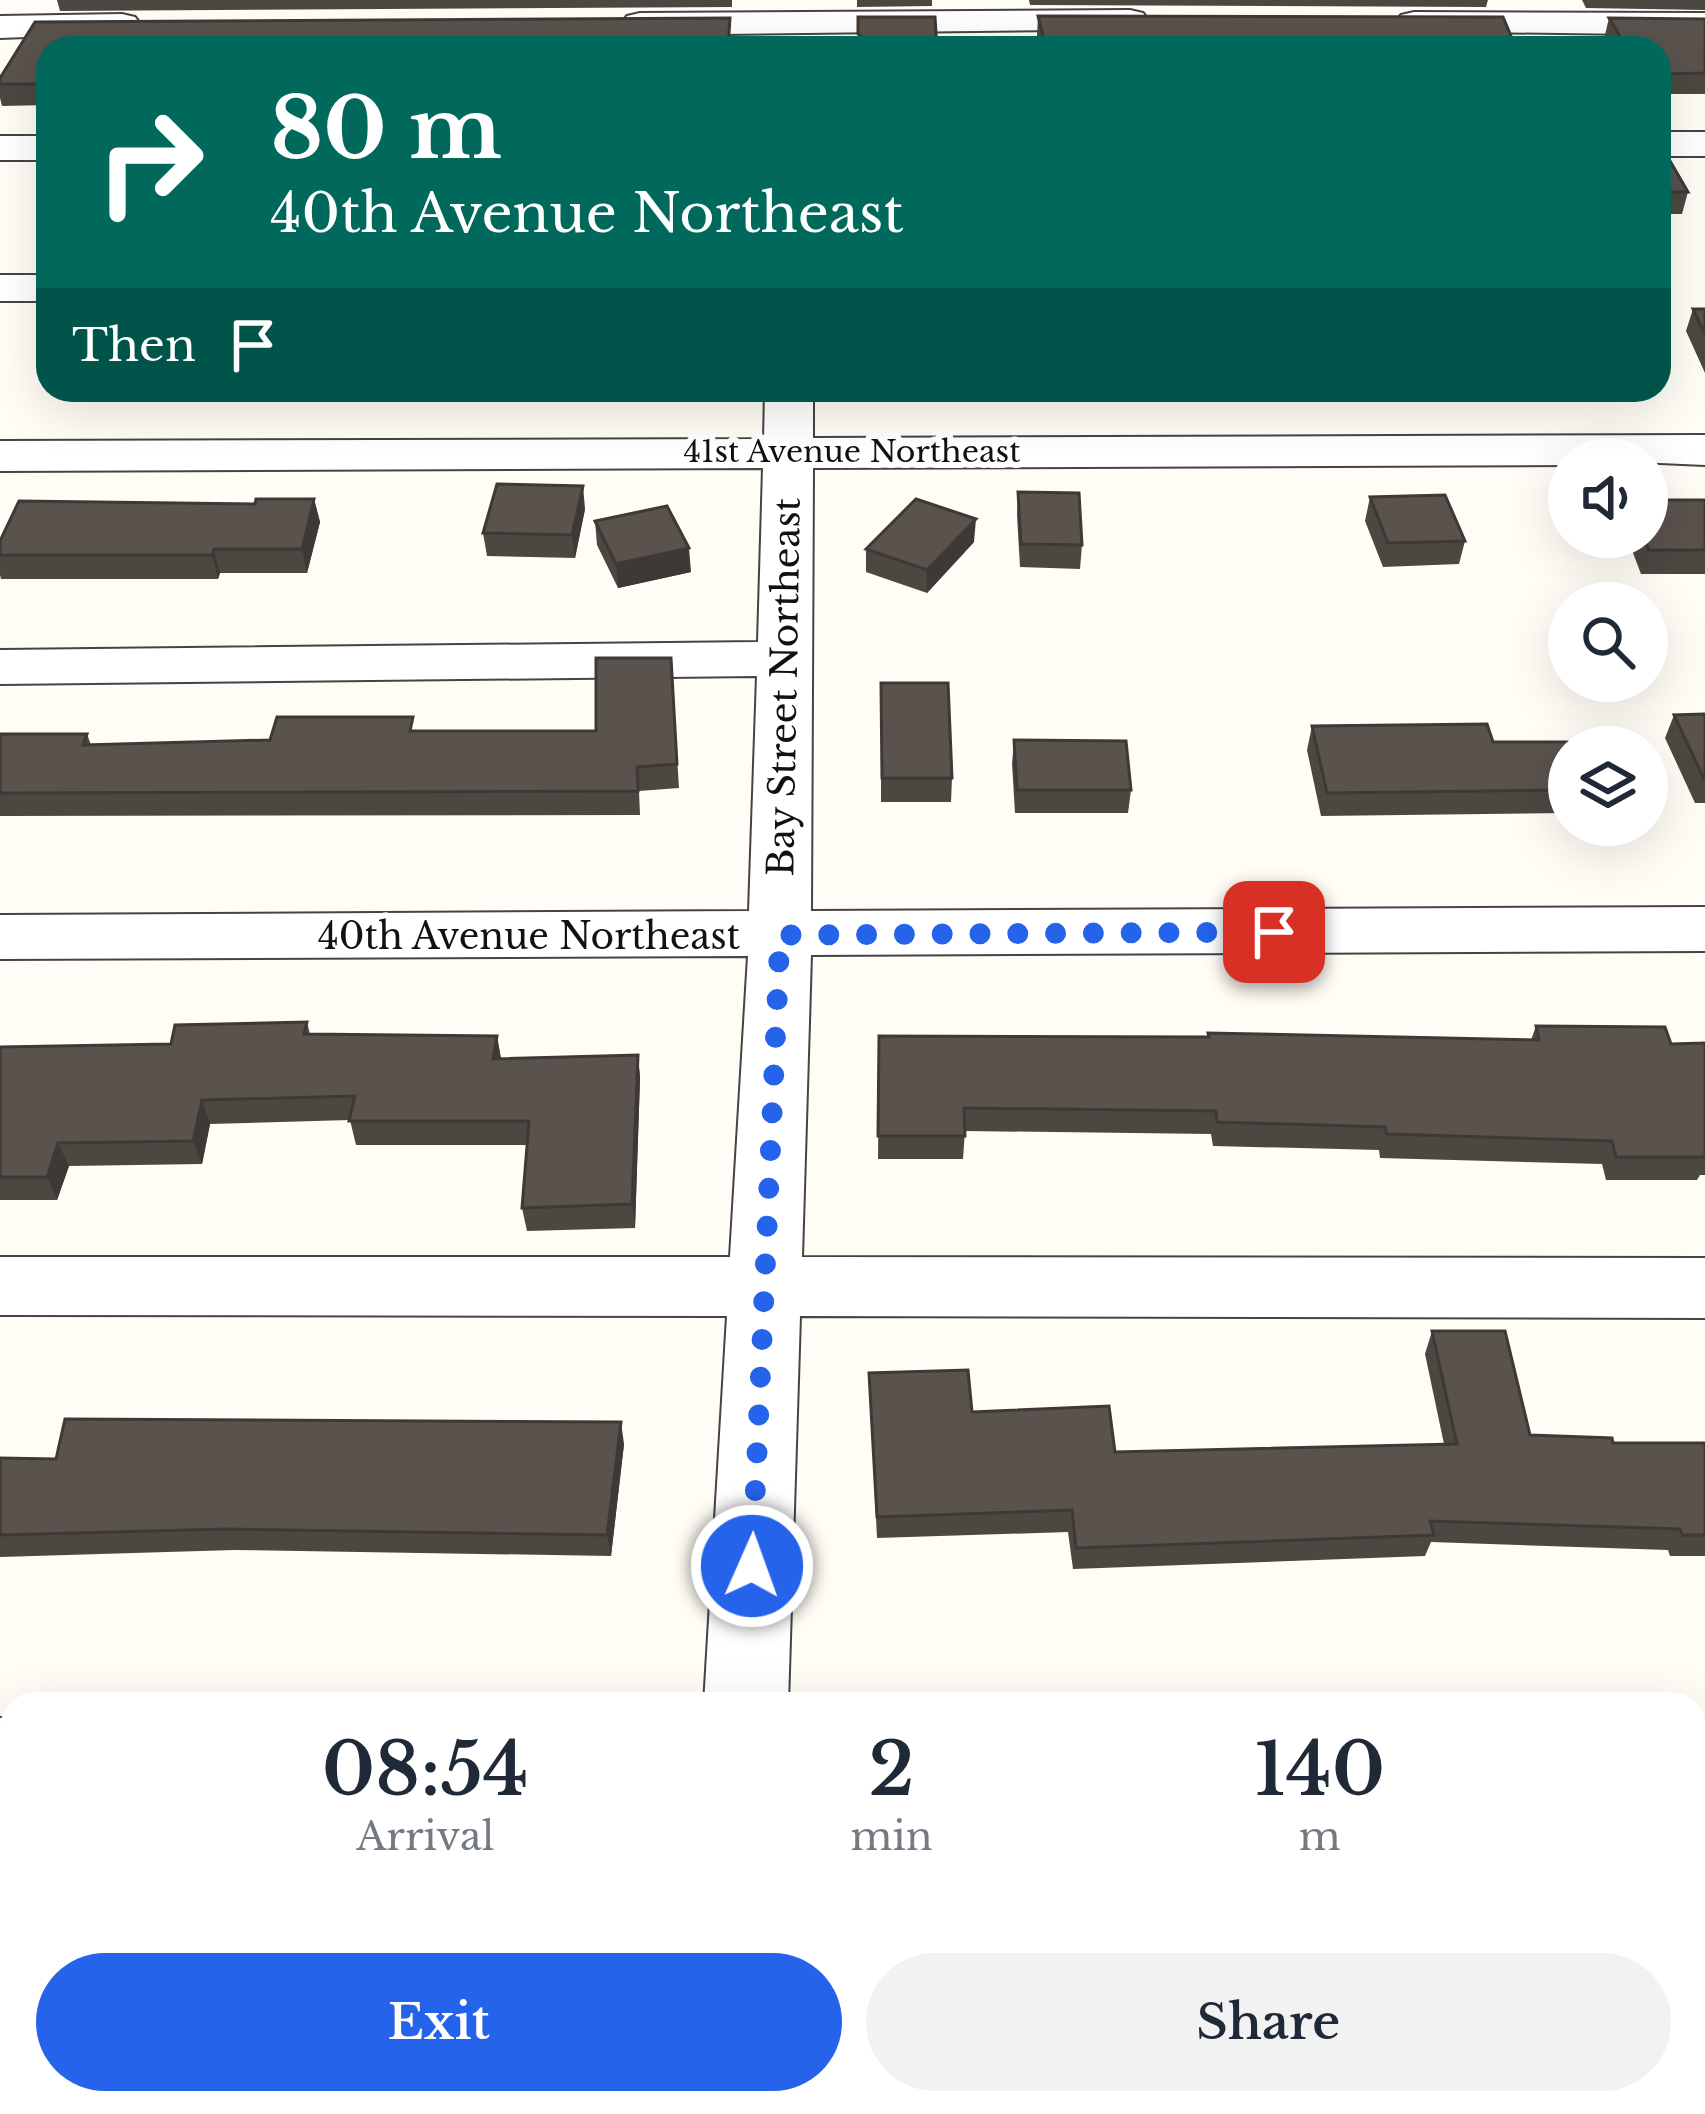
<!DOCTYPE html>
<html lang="en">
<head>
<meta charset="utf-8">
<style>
	body { margin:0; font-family:"Libre Baskerville",serif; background:#f2f2f3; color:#1f2937; height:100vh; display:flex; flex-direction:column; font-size:45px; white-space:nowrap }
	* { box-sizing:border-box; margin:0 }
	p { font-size:39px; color:#747a83 }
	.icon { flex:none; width:66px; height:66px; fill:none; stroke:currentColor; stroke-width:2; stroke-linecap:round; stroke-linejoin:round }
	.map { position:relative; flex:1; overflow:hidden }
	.side { position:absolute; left:0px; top:1692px; width:1707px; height:423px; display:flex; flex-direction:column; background:#fff; border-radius:36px 36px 0 0; box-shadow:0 12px 48px #0002 }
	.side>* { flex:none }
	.top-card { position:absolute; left:36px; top:36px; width:1635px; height:366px; border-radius:36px; box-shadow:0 12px 48px #0002; background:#00695c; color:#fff; overflow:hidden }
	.controls { position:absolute; left:1548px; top:438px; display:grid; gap:24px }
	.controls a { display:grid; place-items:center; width:120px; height:120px; border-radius:50%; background:#fff; box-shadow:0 12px 48px #0002; font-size:60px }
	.pin { position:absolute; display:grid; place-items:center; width:102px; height:102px; color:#fff; margin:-51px; border-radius:24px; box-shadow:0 6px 18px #0006 }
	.me { position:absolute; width:132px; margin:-66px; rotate:2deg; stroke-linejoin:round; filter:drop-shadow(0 0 9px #0008) }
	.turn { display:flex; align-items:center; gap:42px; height:252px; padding:0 36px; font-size:54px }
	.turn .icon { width:156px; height:156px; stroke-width:2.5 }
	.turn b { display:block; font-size:84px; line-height:102px }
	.then { display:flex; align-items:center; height:114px; padding:0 36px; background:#0003; gap:24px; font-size:45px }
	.eta { display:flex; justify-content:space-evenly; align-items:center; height:204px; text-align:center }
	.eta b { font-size:72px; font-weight:600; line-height:84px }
	.action { display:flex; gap:24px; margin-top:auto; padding:24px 36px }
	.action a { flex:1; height:138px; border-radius:72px; background:#2563eb; color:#fff; font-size:48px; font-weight:600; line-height:138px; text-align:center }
	.action a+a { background:#f2f2f3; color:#1f2937 }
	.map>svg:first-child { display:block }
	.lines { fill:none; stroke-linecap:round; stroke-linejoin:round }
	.minor-casing { stroke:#444; stroke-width:4 }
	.minor { fill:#fff; fill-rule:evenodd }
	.wall { fill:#4d4742 }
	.shaded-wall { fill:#3f3936 }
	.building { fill:#5a524d; stroke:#3f3936; stroke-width:3 }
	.route { stroke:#2563eb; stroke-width:21; stroke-dasharray:0 37.8 }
	.labels { text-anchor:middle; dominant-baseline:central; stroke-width:12; stroke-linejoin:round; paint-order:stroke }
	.far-street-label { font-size:30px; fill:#111; stroke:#fff }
	.street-label { font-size:36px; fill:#111; stroke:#fff }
</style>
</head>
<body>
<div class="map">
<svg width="1705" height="2114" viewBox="0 0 1705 2114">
	<rect width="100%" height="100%" fill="#fffdf5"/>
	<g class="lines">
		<g class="minor-casing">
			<g id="minor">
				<path d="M1130,10L1143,13L1149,21L1143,29L640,35L627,32L621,24L627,16L640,13Z"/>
				<path d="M1414,12L1705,13V35L1401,31L1395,23L1401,15Z"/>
				<path d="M122,14L135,17L141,25L135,33L0,38V16Z"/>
				<rect x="1659" y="132" width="46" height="24"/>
				<rect x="0" y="136" width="48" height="24"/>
				<rect x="0" y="275" width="48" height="26"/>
				<path d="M765,390H813V438L1705,435V465L1569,459V465L813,468L811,911L1705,907V951L811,955L802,1257L1705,1258V1318L800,1316L788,1704H704L727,1316L0,1315V1257H730L748,956L0,959V915L749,911L757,676L0,684V650L758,642L763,468L0,471V441L764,439Z"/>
				<rect x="0" y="1718" width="12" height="82"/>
				<rect x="1695" y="1719" width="10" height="82"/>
				<rect x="686" y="2103" width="96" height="11"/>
			</g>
		</g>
		<use href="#minor" class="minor"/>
	</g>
	<g class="wall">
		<path d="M57,0H732V7L60,11Z"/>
		<path d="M857,0H932V6L857,7Z"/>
		<path d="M1029,0H1488L1486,7L1030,5Z"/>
		<path d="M1582,0H1705V10L1586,8Z"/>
		<path d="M1038,16L1516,48H1040L1037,36Z"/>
		<path d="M858,17L937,48H858Z"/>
		<path d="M1609,18L1705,19V94H1659V48H1609L1604,39Z"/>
		<path d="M48,48V105L2,106L0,98V78Z"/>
		<path d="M1659,142L1688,192L1682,214H1659Z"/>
		<path d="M1693,309H1705V373L1686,331Z"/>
		<path d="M113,390H175L174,392L114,394Z"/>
		<path d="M341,390H510L509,393Z"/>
		<path d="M977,390H1268L1267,393Z"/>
		<path d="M1018,492L1082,545L1080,569L1020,567L1017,515Z"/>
		<path d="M1370,497L1465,541L1459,564L1383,567L1365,521Z"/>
		<path d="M314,499L320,522L307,573H220L218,579H1L0,575V541L255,504Z"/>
		<path d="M1705,500V574H1641L1627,537H1647Z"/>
		<path d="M585,509L575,558L487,556L483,533Z"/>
		<path d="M595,521L691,572L618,588L597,545Z"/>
		<path d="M974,542L927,593L866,572V549Z"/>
		<path d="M671,658L679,788L639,791L640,815L0,816V734H87L91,745L270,740L415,731H596Z"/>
		<path d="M881,683L952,778L951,802H881Z"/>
		<path d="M1705,714V803H1695L1665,738L1674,715Z"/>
		<path d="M1312,726L1569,747V813L1321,816L1307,750Z"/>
		<path d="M1014,740L1131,790L1128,813H1015L1012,764Z"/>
		<path d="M307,1022L310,1034L497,1036L501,1059L638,1055L640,1078L635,1228L527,1231L522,1208L528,1145H356L350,1120L210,1124L202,1164L69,1166L57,1200H0V1047L171,1044Z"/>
		<path d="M1536,1026L1671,1044L1705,1043V1175H1700L1697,1180H1606L1602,1164L1380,1158L1379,1150L1213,1146L1211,1134L965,1131L963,1159H878L879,1036L1207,1037L1208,1033L1531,1040Z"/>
		<path d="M1432,1331L1530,1435L1613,1443H1705V1556H1670L1668,1550L1431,1542L1425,1556L1073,1569L1068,1532L877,1538L869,1373L972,1412L1115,1452L1444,1444L1425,1354Z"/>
		<path d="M624,1444L611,1556L234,1550L0,1557V1458L56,1459Z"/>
		<path d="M1705,1926V2096L1695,2097V1927Z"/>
		<path d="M0,1953L12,2103H572L570,2114H0Z"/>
	</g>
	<g class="shaded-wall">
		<path d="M583,486L585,509L575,558L572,535Z"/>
		<path d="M314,499L320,522L307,573L302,549Z"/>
		<path d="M976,519L974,542L927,593V570Z"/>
		<path d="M689,548L691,572L618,588L616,564Z"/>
		<path d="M214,549L220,573L218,579L212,555Z"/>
		<path d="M497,1036L501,1059H493Z"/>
		<path d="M638,1055L640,1078L635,1228L632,1204Z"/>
		<path d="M202,1100L210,1124L202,1164L193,1141Z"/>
		<path d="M58,1143L69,1166L57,1200L47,1177Z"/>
		<path d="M621,1422L624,1444L611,1556L607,1535Z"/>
		<path d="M565,2103H572L570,2114H567Z"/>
	</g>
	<g class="building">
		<path d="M1038,16L1503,17L1516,48H1046Z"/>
		<path d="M858,17H935L937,48H878L858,34Z"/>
		<path d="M730,18L728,48H48V84H0V78L35,22Z"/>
		<path d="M1609,18L1705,19V73L1659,74V48H1627Z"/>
		<path d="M1659,142L1688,192H1659Z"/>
		<path d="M1693,309H1705V334Z"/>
		<path d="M497,484L583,486L572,535L483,533Z"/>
		<path d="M1018,492L1079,493L1082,545L1021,544Z"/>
		<path d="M1445,495L1465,541L1388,543L1370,497Z"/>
		<path d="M256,499H314L302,549H214L212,555H0V541L19,501L255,504Z"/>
		<path d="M916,499L976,519L927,570L866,549Z"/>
		<path d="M1647,500H1705V550H1649L1643,537H1647Z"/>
		<path d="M667,506L689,548L616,564L595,521Z"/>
		<path d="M596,658H671L677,764L637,767L638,791L0,793V734H87L83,745L270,740L277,717H413L410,731H596Z"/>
		<path d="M881,683H948L952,778H882Z"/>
		<path d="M1705,714V779H1704L1674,715Z"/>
		<path d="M1487,724L1493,742H1586L1588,747H1569V790L1327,793L1312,726Z"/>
		<path d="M1014,740L1126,741L1131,790H1017Z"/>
		<path d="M307,1022L304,1034L497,1036L493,1059L638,1055L632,1204L522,1208L529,1121H349L355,1096L202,1100L193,1141L58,1143L47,1177H0V1047L171,1044L175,1025Z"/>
		<path d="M1536,1026L1665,1027L1671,1044L1705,1043V1157H1616L1612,1141L1387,1134L1385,1127L1217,1122L1216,1111L964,1108L965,1136H878L879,1036L1209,1037L1208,1033L1539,1040Z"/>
		<path d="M1432,1331H1505L1530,1435L1612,1438L1613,1443H1705V1535H1682L1680,1529L1430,1521L1434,1535L1076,1548L1072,1510L877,1517L869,1373L968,1370L972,1412L1109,1406L1115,1452L1457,1444Z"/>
		<path d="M65,1419L621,1422L607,1535L225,1529L0,1535V1458L56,1459Z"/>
		<path d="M1705,1926V2081L1695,2082V1927Z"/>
		<path d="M0,1953H12V2103H565V2107L502,2106L501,2114H377L378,2104H0Z"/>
		<path d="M1018,2103H1084L1085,2114H1018Z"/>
	</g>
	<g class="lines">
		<path class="route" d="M752,1566L780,935L1274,932"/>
	</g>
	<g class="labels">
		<g class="far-street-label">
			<text x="852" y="451">41st Avenue Northeast</text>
		</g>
		<g class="street-label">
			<text transform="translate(784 687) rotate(-89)">Bay Street Northeast</text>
			<text x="529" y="936">40th Avenue Northeast</text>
		</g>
	</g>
</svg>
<div class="controls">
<a><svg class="icon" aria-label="sound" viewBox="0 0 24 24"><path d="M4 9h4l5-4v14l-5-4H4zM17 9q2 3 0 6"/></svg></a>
<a><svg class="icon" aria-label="search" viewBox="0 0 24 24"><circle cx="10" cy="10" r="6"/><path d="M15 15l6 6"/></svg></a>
<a><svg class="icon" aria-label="layers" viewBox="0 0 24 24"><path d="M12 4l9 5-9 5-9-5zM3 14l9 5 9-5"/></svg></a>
</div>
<div class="pin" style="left:1274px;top:932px;background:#d93025"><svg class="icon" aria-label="arrive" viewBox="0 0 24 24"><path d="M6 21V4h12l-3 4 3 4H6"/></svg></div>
<svg class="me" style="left:752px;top:1566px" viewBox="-20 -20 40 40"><circle r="17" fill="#2563eb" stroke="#fff" stroke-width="3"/><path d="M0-11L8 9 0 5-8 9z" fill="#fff"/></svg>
<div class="top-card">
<div class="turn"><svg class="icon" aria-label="right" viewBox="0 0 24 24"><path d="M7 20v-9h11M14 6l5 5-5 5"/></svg><div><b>80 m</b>40th Avenue Northeast</div></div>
<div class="then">Then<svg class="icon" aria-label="arrive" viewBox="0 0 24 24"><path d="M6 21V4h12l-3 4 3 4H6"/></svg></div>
</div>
<section class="side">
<div class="eta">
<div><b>08:54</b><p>Arrival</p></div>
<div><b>2</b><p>min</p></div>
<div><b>140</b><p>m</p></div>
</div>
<div class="action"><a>Exit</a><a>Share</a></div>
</section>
</div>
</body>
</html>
